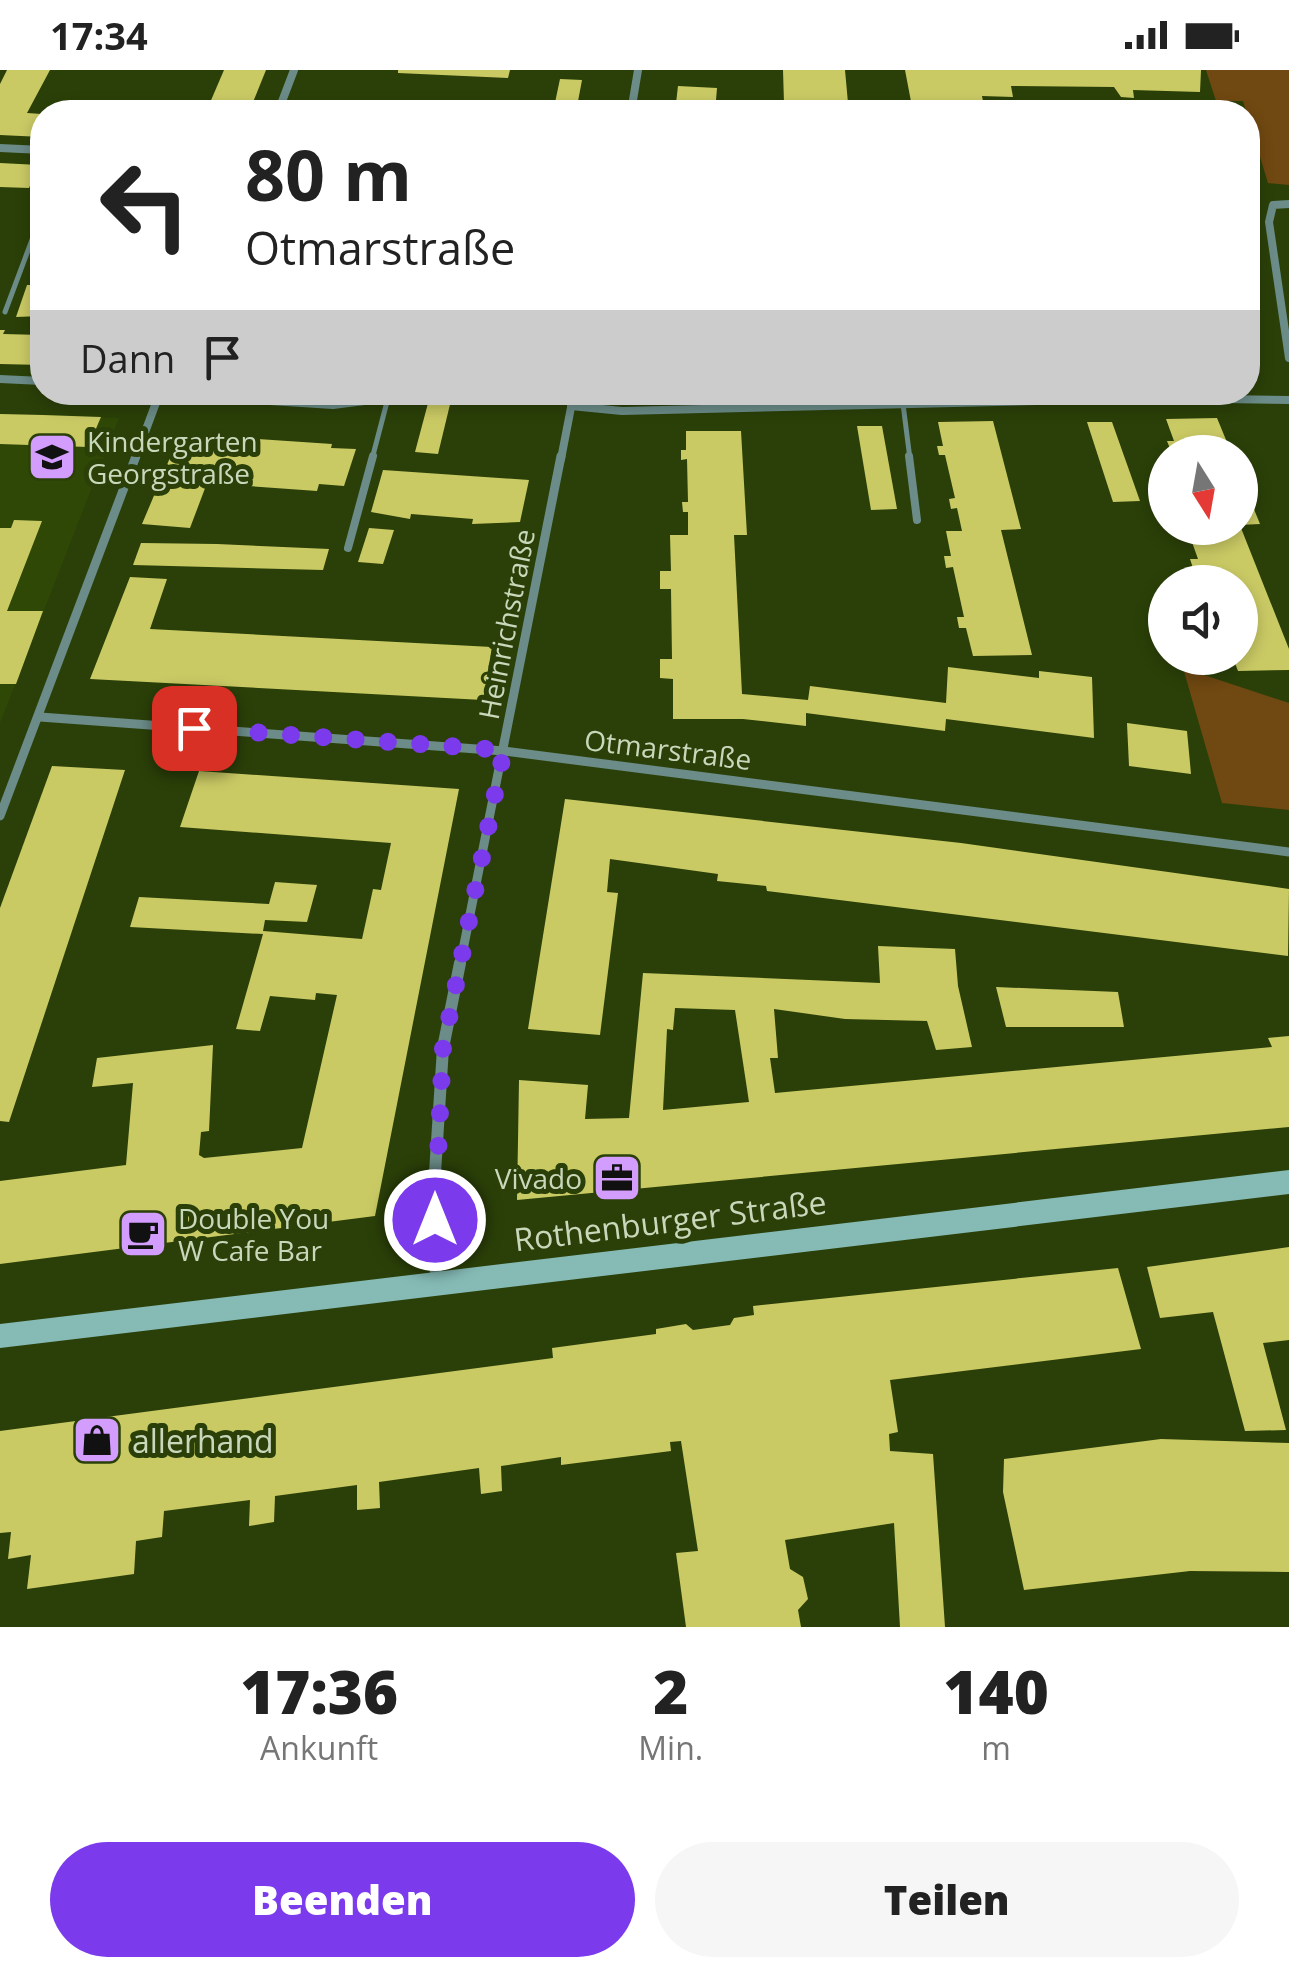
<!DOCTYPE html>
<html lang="de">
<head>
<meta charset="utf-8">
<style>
	body { margin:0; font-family:"Open Sans",sans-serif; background:#f6f6f6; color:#222; height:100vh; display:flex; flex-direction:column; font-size:38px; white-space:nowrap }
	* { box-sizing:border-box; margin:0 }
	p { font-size:32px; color:#767676 }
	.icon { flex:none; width:55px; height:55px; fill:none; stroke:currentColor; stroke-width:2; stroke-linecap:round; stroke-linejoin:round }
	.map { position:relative; height:1557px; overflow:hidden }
	.details { display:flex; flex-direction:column; background:#fff; flex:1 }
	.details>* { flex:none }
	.hud { position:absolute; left:30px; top:30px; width:1230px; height:305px; border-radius:40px; box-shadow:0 5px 15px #0003; background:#fff; color:#222; overflow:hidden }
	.needle { width:65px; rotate:169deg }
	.controls { position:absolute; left:1148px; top:365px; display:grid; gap:20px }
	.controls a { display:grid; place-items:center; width:110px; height:110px; border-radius:50%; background:#fff; box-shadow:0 5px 15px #0003; font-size:50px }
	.pin { position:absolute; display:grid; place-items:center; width:85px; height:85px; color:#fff; margin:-42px; border-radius:20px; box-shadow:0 5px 15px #0006 }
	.me { position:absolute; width:110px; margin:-55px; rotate:0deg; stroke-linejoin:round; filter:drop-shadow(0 0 8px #0008) }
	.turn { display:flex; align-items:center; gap:35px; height:210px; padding:0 50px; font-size:45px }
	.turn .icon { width:130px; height:130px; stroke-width:2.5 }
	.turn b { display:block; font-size:70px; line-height:85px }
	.then { display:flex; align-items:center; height:95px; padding:0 50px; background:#0003; gap:20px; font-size:38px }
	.eta { display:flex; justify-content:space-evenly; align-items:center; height:170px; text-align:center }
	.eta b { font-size:60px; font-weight:800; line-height:70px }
	.cta { display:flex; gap:20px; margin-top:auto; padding:20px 50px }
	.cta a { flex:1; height:115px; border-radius:60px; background:#7c3aed; color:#fff; font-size:40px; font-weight:800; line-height:115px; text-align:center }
	.cta a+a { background:#f6f6f6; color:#222 }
	.status { display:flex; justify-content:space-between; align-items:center; height:70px; padding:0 50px; background:#fff; direction:ltr }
	.status svg { height:28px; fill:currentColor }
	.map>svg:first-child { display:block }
	.built { fill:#2f4806 }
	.green { fill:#704811 }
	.building { fill:#caca65; fill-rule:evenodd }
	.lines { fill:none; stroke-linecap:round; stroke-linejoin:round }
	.service-far1 { stroke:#6b8c88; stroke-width:5 }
	.service { stroke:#6b8c88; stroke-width:8 }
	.minor-far2 { stroke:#6b8c88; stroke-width:8 }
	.minor-far1 { stroke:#6b8c88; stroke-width:9 }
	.minor { stroke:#6b8c88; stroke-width:12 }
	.secondary { fill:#85bab5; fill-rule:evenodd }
	.route { stroke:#7c3aed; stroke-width:18; stroke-dasharray:0 32.4 }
	.labels { text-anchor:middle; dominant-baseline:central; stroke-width:10; stroke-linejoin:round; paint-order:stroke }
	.poi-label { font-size:28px; fill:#c9d7bb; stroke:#2b4008; text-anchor:start }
	.street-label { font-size:28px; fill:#c9d7bb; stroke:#2b4008 }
	.near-street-label { font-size:32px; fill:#c9d7bb; stroke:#2b4008 }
	.near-poi-label { font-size:32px; fill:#c9d7bb; stroke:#2b4008; text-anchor:start }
</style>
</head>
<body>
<div class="status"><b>17:34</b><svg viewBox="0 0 49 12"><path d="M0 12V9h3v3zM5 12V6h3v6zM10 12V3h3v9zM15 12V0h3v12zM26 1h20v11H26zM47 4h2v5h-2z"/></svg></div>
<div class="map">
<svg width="1289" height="1557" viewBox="0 0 1289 1557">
	<rect width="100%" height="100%" fill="#2b4008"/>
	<path class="built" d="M0,344L119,348L0,653Z"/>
	<g class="green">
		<path d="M1206,0H1289V115L1268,113L1243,31H1216Z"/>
		<path d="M1183,598L1289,633V740L1222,733Z"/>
	</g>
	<g class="building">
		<path d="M7,0H50L27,43L42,44V67L0,65V14Z"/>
		<path d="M224,0H266L249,42H206Z"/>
		<path d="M398,0H510L508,8L398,3Z"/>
		<path d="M783,0H845L848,33H837V42H797V33H784Z"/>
		<path d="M905,0H1201L1200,22L1133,20L1134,28L1121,27L1114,17L1011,16L1013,27L982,26L985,42H913Z"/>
		<path d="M560,9L582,10L576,42H553Z"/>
		<path d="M678,16L717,18L715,42H675Z"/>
		<path d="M0,93L39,95L29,118L0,117Z"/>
		<path d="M27,215H42V246L16,247Z"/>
		<path d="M0,260H5L3,264L42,265V295L0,294Z"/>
		<path d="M431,322H453L438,384L415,382Z"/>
		<path d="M0,344L43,345L101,347L88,377L0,374Z"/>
		<path d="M1217,348L1231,382L1171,381L1167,371H1174L1166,349Z"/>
		<path d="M993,351L1021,459L1001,460L1032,585L973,586L966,558H959L957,547H964L953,497L946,498L944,486H951L946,461H962L957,438L951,439L949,429L955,428L945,385H939L937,376H943L938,352Z"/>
		<path d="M1087,352H1112L1140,431L1113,432Z"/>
		<path d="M857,356H882L897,439L871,440Z"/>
		<path d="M686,361H741L747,465H734L742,624L808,630L810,616L946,633L948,597L1039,608V601L1092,607L1094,668L946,649L945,661L806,643V656L743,649H673V609L660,608V589H672L671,519H660V501H671L670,465H688V442H683L682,432H688L687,389L681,390V380H686Z"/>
		<path d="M180,364L332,374L331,378L356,379L344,416L319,414L317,421L207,413L190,458L142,454Z"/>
		<path d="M383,400L529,410L520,452L472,454L473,449L411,444L410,449L371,442Z"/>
		<path d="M1240,405L1260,454L1240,455Z"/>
		<path d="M14,450L42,451L7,541H43L16,614H0V458H11Z"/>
		<path d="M369,458L394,460L383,494L358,492Z"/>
		<path d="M1187,458H1241L1289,579V600L1238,601L1233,588H1240V512H1206L1202,500L1194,501L1190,489H1198Z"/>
		<path d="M141,473L217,474L329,479L323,500L133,495Z"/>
		<path d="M130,507L167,509L150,559L492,577L483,630L90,609Z"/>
		<path d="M1127,653L1187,661L1191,704L1129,696Z"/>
		<path d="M52,696L125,700L9,1052L0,1051V838Z"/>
		<path d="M199,701L459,719L375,1146L0,1194V1111L126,1095L133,1013L92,1017L97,988L213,975L209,1061L201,1062L199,1085L204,1088L302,1078L337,925L316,923L315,930L270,926L260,961L236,959L263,864L130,857L139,827L269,834L275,812L317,815L307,852L265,850L263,861L362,869L373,819L381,820L391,773L180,757Z"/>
		<path d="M565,729L961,773L1289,819L1288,886L767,821L766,816L717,811L718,804L610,789L607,822L618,823L600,965L528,959Z"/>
		<path d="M878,876L955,879L958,916L972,977L936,980L927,951L845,949L774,939L778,988H770L775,1023L1272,977L1268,968L1289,966V1057L517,1130L519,1010L588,1015L585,1049L629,1048L643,903L880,913ZM675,938L735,940L749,1032L663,1040L667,959L673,960Z"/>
		<path d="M996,917L1118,922L1124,957H1006Z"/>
		<path d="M1289,1177V1270L1263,1273L1286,1360L1245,1361L1213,1242L1160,1248L1147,1197Z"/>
		<path d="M1118,1198L1141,1279L890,1310L898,1362L889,1364L890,1381L933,1384L945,1557H900L894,1453L785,1470L790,1499L803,1507L808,1529L798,1540L801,1557H686L676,1483L698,1481L681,1371L670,1372L671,1381L561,1395V1387L501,1396L502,1421L481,1424L479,1398L379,1412L380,1438L357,1440V1415L275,1426L274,1452L249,1456L250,1430L164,1441L162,1467L136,1471L134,1504L27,1519L31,1485L8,1489L11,1462L0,1463V1361L553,1288L552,1278L656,1264V1259L686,1254L693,1260L730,1255L734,1248L754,1245L753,1236Z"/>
		<path d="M1161,1369L1289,1373V1502L1190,1501L1024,1520L1003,1422L1004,1389Z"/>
	</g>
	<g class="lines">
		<g class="service-far1">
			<path d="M5,242L42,143"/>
			<path d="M903,334L910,389"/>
			<path d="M372,389L388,328"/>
		</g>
		<g class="service">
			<path d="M909,386L917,450"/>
			<path d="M348,478L373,386"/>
		</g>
		<g class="minor-far2">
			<path d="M278,42L294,0"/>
			<path d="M631,42L638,0"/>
			<path d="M0,78L42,80"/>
			<path d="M1289,134L1273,135L1269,152L1289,288"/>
			<path d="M0,309L42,311"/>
			<path d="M192,322L208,327L333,335L388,328"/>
			<path d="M571,336L622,341L1157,328L1289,330"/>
			<path d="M135,389L160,322"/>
			<path d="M561,389L574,322"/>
		</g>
		<g class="minor-far1">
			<path d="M40,647L504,681L1289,782"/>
			<path d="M0,746L136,386"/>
			<path d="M460,895L561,386"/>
		</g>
		<path class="minor" d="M436,1211L435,1103L443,978L460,893"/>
		<path class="secondary" d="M1289,1100V1124L0,1278V1254Z"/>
	</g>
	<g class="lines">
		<path class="route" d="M194,658L504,680L443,978L435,1150"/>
	</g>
	<defs>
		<g id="school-square" transform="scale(2.5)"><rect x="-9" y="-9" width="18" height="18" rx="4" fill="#d29dfd" stroke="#2b4008"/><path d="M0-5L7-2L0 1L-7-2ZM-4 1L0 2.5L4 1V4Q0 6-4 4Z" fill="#111"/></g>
		<g id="office-square" transform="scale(2.5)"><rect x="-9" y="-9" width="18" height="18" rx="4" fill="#d29dfd" stroke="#2b4008"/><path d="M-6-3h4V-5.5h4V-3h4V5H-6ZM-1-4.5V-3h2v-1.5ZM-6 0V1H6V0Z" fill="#111"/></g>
		<g id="cafe-square" transform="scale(2.5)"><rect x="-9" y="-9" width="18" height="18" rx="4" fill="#d29dfd" stroke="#2b4008"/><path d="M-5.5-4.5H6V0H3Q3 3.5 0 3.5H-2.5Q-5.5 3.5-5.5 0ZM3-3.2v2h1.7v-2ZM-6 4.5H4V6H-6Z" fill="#111"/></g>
		<g id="shop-square" transform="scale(2.5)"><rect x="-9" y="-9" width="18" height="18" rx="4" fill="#d29dfd" stroke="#2b4008"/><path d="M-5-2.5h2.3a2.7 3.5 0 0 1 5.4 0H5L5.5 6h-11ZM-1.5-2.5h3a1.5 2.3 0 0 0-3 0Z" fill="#111"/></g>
	</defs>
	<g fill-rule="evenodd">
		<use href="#school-square" x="52" y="387"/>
		<use href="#office-square" x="617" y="1108"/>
		<use href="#cafe-square" x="143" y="1164"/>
		<use href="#shop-square" x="97" y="1370"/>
	</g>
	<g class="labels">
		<g class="poi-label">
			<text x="87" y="371">Kindergarten<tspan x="87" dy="32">Georgstraße</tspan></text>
			<text x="582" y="1108" text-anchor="end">Vivado</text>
			<text x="178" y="1148">Double You<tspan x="178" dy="32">W Cafe Bar</tspan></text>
		</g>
		<g class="street-label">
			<text transform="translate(506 554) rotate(-79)">Heinrichstraße</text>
			<text transform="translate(668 679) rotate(7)">Otmarstraße</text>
		</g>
		<g class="near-street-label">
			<text transform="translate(670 1150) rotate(-7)">Rothenburger Straße</text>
		</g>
		<g class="near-poi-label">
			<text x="132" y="1370">allerhand</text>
		</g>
	</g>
</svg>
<div class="controls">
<a><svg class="needle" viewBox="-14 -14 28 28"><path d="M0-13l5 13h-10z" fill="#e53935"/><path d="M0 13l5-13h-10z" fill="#767676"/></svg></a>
<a><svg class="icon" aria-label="sound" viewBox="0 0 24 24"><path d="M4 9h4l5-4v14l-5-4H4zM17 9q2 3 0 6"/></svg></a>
</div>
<div class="pin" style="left:194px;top:658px;background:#d93025"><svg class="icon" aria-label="arrive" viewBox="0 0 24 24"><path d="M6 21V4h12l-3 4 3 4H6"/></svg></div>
<svg class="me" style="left:435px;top:1150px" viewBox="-20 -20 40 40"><circle r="17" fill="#7c3aed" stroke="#fff" stroke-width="3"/><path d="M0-11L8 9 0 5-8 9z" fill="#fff"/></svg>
<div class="hud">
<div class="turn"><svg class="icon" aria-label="left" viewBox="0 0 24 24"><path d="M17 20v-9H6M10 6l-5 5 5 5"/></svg><div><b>80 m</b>Otmarstraße</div></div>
<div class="then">Dann<svg class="icon" aria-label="arrive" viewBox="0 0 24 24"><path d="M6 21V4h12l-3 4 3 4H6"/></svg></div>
</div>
</div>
<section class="details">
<div class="eta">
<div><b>17:36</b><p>Ankunft</p></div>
<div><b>2</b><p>Min.</p></div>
<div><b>140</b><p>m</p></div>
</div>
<div class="cta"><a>Beenden</a><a>Teilen</a></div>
</section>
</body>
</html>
